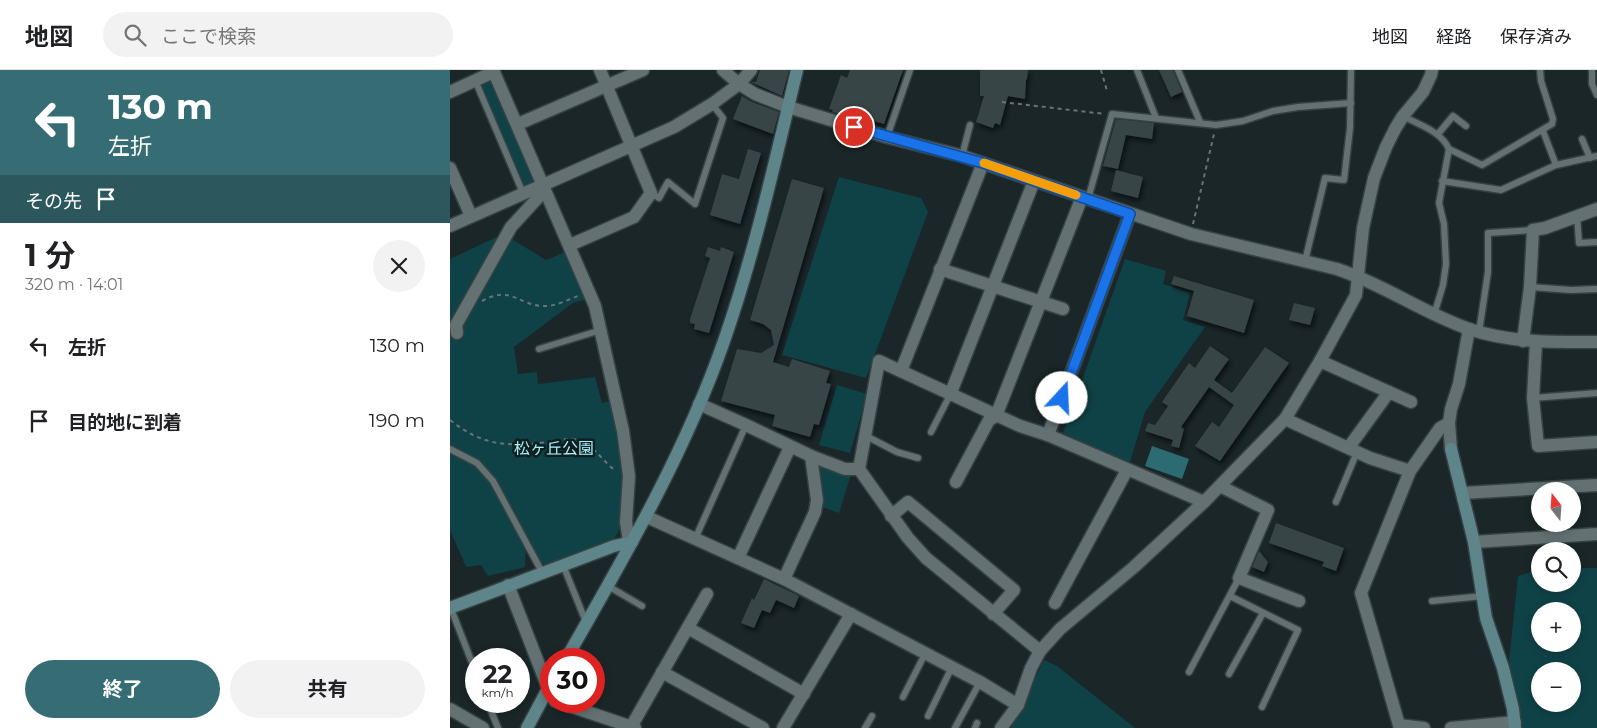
<!DOCTYPE html>
<html lang="ja">
<head>
<meta charset="utf-8">
<style>
	body { margin:0; font-family:Montserrat,"Noto Sans JP",sans-serif; background:#f2f2f2; color:#202124; height:100vh; display:flex; flex-direction:column; font-size:19px; white-space:nowrap }
	* { box-sizing:border-box; margin:0 }
	p { font-size:16px; color:#757577 }
	.icon { flex:none; width:28px; height:28px; fill:none; stroke:currentColor; stroke-width:2; stroke-linecap:round; stroke-linejoin:round }
	.map { position:relative; flex:1; overflow:hidden }
	.sheet { display:flex; flex-direction:column; background:#fff; width:450px }
	.sheet>* { flex:none }
	.hud { background:#366d75; color:#fff; overflow:hidden }
	.needle { width:32px; rotate:343deg }
	.buttons { position:absolute; left:1081px; top:412px; display:grid; gap:10px }
	.buttons a { display:grid; place-items:center; width:50px; height:50px; border-radius:50%; background:#fff; box-shadow:0 2px 8px #0003; font-size:25px }
	.speed { position:absolute; left:15px; top:578px; display:flex; gap:10px; font-size:25px; font-weight:700; text-align:center }
	.speed>* { display:grid; place-content:center; width:65px; height:65px; border-radius:50%; background:#fff; box-shadow:0 2px 8px #0003; line-height:1 }
	.speed small { font-size:12px; font-weight:400 }
	.speed .limit { border:8px solid #d22; background:#fff; color:#111 }
	.pin { position:absolute; display:grid; place-items:center; width:42px; height:42px; color:#fff; margin:-21px; border:2px solid #fff; border-radius:50%; box-shadow:0 1px 5px #0007 }
	.me { position:absolute; width:55px; margin:-28px; rotate:20deg; stroke-linejoin:round; filter:drop-shadow(0 0 4px #0008) }
	.turn { display:flex; align-items:center; gap:18px; height:105px; padding:0 25px; font-size:22px }
	.turn .icon { width:65px; height:65px; stroke-width:2.5 }
	.turn b { display:block; font-size:35px; line-height:42px }
	.then { display:flex; align-items:center; height:48px; padding:0 25px; background:#0003; gap:10px; font-size:19px }
	.round { display:grid; place-items:center; flex:none; width:52px; height:52px; border-radius:26px; background:#f2f2f2 }
	.headline { display:flex; align-items:center; justify-content:space-between; height:85px; padding:0 25px }
	h1 { font-size:30px; font-weight:700; line-height:38px }
	.button { display:flex; gap:10px; margin-top:auto; padding:10px 25px }
	.button a { flex:1; height:58px; border-radius:30px; background:#366d75; color:#fff; font-size:20px; font-weight:700; line-height:58px; text-align:center }
	.button a+a { background:#f2f2f2; color:#202124 }
	ul { padding:0; list-style:none }
	li { display:flex; align-items:center; gap:15px; height:75px; padding:0 25px }
	li div { flex:1 }
	li b { display:block; font-size:19px }
	li em { font-style:normal }
	header { display:flex; align-items:center; gap:30px; box-sizing:border-box; height:70px; padding:0 25px; background:#fff; border-bottom:1px solid #e0e0e0 }
	header strong { font-size:24px }
	nav { display:flex; gap:28px; margin-inline-start:auto; font-size:18px }
	.search { width:350px; height:45px; background:#f2f2f2; display:flex; align-items:center; gap:12px; box-sizing:border-box; padding:0 18px; border-radius:28px; color:#757577; font-size:19px }
	main { display:flex; flex:1; min-height:0 }
	.map>svg:first-child { display:block }
	.green { fill:#0f4247; fill-rule:evenodd }
	.water { fill:#2d6b72 }
	.building { fill:#374546; filter:url(#shadow) }
	.lines { fill:none; stroke-linecap:round; stroke-linejoin:round }
	.lane-casing { stroke:#364142; stroke-width:9 }
	.street-casing { stroke:#364142; stroke-width:15 }
	.secondary-casing { stroke:#364142; stroke-width:15 }
	.path { stroke:#6a7476; stroke-width:2; stroke-dasharray:4 4; stroke-linecap:butt }
	.lane { stroke:#637173; stroke-width:6 }
	.street { stroke:#637173; stroke-width:12 }
	.secondary { stroke:#5e858a; stroke-width:12 }
	.route-casing { stroke:#114b97; stroke-width:12 }
	.route { stroke:#1a73e8; stroke-width:9 }
	.slow { stroke:#f59e0b; stroke-width:9 }
	.labels { text-anchor:middle; dominant-baseline:central; stroke-width:5; stroke-linejoin:round; paint-order:stroke }
	.park-label { font-size:16px; fill:#a0f4fd; stroke:#111d1e }
</style>
</head>
<body>
<header>
<strong>地図</strong>
<div class="search"><svg class="icon" aria-label="search" viewBox="0 0 24 24"><circle cx="10" cy="10" r="6"/><path d="M15 15l6 6"/></svg>ここで検索</div>
<nav><a>地図</a><a>経路</a><a>保存済み</a></nav>
</header>
<main>
<section class="sheet">
<div class="hud">
<div class="turn"><svg class="icon" aria-label="left" viewBox="0 0 24 24"><path d="M17 20v-9H6M10 6l-5 5 5 5"/></svg><div><b>130 m</b>左折</div></div>
<div class="then">その先<svg class="icon" aria-label="arrive" viewBox="0 0 24 24"><path d="M6 21V4h12l-3 4 3 4H6"/></svg></div>
</div>
<div class="headline"><div><h1>1 分</h1><p>320 m · 14:01</p></div><a class="round"><svg class="icon" aria-label="close" viewBox="0 0 24 24"><path d="M6 6l12 12M18 6L6 18"/></svg></a></div>
<ul>
<li><svg class="icon" aria-label="left" viewBox="0 0 24 24"><path d="M17 20v-9H6M10 6l-5 5 5 5"/></svg><div><b>左折</b></div><em>130 m</em></li>
<li><svg class="icon" aria-label="arrive" viewBox="0 0 24 24"><path d="M6 21V4h12l-3 4 3 4H6"/></svg><div><b>目的地に到着</b></div><em>190 m</em></li>
</ul>
<div class="button"><a>終了</a><a>共有</a></div>
</section>
<div class="map">
<svg width="1147" height="658" viewBox="0 0 1147 658">
	<defs>
		<filter id="shadow"><feDropShadow dx="2" dy="3.5" stdDeviation="2.5" flood-color="#0009"/></filter>
	</defs>
	<rect width="100%" height="100%" fill="#1a2628"/>
	<g class="green">
		<path d="M40,10L43,11L84,110L83,113L73,116L30,14Z"/>
		<path d="M389,107L471,128L478,142L416,308L332,285Z"/>
		<path d="M51,165L60,168L96,190L118,181L138,229L123,233L64,277L68,304L87,302L88,314L145,307L152,333L162,331C167,359 186,450 163,469L97,495L90,493L76,469L75,497L38,506L31,495L16,497L0,460V189Z"/>
		<path d="M675,189L716,201L713,214L740,223L733,250L755,257L695,342L679,395L613,364Z"/>
		<path d="M387,315L417,324L400,383L369,375Z"/>
		<path d="M368,394L401,404L389,443L372,437Z"/>
		<path d="M1123,498H1147V658H1063L1059,591L1068,506L1090,500V514H1122ZM1090,541H1122V574H1090ZM1090,601H1122V634H1090Z"/>
		<path d="M594,590L607,596L685,658H561Z"/>
	</g>
	<path class="water" d="M702,376L739,389L732,409L695,396Z"/>
	<g class="building">
		<path d="M310,0H339L332,26L301,12H306Z"/>
		<path d="M400,0H453L434,54L400,44L399,47L382,42L383,40L379,39L391,5L397,8Z"/>
		<path d="M530,0H578L577,9L576,10L575,29L558,26L550,55L545,53L543,58L526,52L534,26H530Z"/>
		<path d="M709,0H723L732,22L721,27Z"/>
		<path d="M292,26L302,32L329,42L323,64L283,49Z"/>
		<path d="M666,49L704,53L702,69L676,65L668,99L653,96Z"/>
		<path d="M298,79L311,83L290,154L260,145L272,104L289,109Z"/>
		<path d="M666,100L693,107L688,128L661,121Z"/>
		<path d="M342,109L374,118L323,292L339,297L342,289L380,301L376,313L381,314L369,355L364,354L360,367L322,356L325,345L271,331L287,279L311,283L324,275L321,260L313,254L300,250L301,247Z"/>
		<path d="M258,177L270,181L271,177L284,182L259,263L244,259L245,254L240,253V249L260,188L255,186Z"/>
		<path d="M724,206L804,230L794,263L737,246L744,221L721,214Z"/>
		<path d="M844,233L865,238L860,255L839,250Z"/>
		<path d="M760,276L779,289L764,310L782,323L815,277L839,293L770,391L745,376L762,352L769,357L784,335L759,317L731,357L734,359L729,378L721,376L723,370L695,361L698,353L705,355L718,336L712,332L739,293L745,298Z"/>
		<path d="M826,453L894,478L886,501L872,496L874,492L819,473Z"/>
		<path d="M809,481L818,492L814,502L802,497Z"/>
		<path d="M314,509L349,526L344,538L326,530L320,543L312,540L304,558L291,553L302,528L304,530Z"/>
	</g>
	<g class="lines">
		<g class="lane-casing">
			<g id="lane">
				<path d="M687,0L706,48"/>
				<path d="M728,0L750,52"/>
				<path d="M1142,0V14L1147,25"/>
				<path d="M25,10L73,123"/>
				<path d="M953,46C969,55 991,61 999,79L1032,95L1102,54L1103,49L1091,11L1090,0"/>
				<path d="M1093,61L1106,95"/>
				<path d="M988,64L1003,46L1016,56"/>
				<path d="M437,67L460,0"/>
				<path d="M1132,69L1140,88"/>
				<path d="M512,86L520,55"/>
				<path d="M992,111L1051,120L1106,95L1147,86"/>
				<path d="M201,123L209,128L218,112L245,134L273,48L262,34"/>
				<path d="M638,129L662,44L766,55L793,51L823,41L848,37L901,33"/>
				<path d="M1127,146L1129,173L1147,172"/>
				<path d="M855,191L875,108L894,110L900,58L901,0"/>
				<path d="M1080,217L1121,220L1147,219"/>
				<path d="M984,245L993,215L996,194L994,154L989,133L999,79"/>
				<path d="M1029,262L1038,202V163L1083,160"/>
				<path d="M89,279L151,260"/>
				<path d="M1083,328L1147,323"/>
				<path d="M481,362L500,325"/>
				<path d="M416,366L447,382L468,388"/>
				<path d="M0,379L27,393L43,411L92,502"/>
				<path d="M886,432L907,382"/>
				<path d="M245,469L296,355"/>
				<path d="M113,495L136,552"/>
				<path d="M158,516L192,536"/>
				<path d="M780,526L848,560L812,637"/>
				<path d="M982,531L1033,526"/>
				<path d="M0,536L26,603"/>
				<path d="M739,602L789,508"/>
				<path d="M779,604L813,543"/>
				<path d="M453,627L475,584"/>
				<path d="M37,631L48,658"/>
				<path d="M478,646L502,597"/>
				<path d="M415,658L422,646"/>
				<path d="M505,658L530,612"/>
				<path d="M525,658L527,653"/>
			</g>
		</g>
		<g class="street-casing">
			<g id="street">
				<path d="M43,0L145,236L173,361L179,406L176,452L178,465L182,472"/>
				<path d="M273,0L289,14L305,24L338,37L437,67L512,86L741,164L887,199C933,214 973,243 1019,259C1061,273 1103,272 1147,272"/>
				<path d="M0,22L37,5L44,0"/>
				<path d="M68,54L193,0"/>
				<path d="M0,98L21,146"/>
				<path d="M0,156L224,57L262,34L289,14L301,0"/>
				<path d="M120,175L184,147L201,123L150,0"/>
				<path d="M490,199L613,239"/>
				<path d="M7,263L6,255L61,157L95,120"/>
				<path d="M1073,271L1080,217L1083,160L1095,158L1147,139"/>
				<path d="M1086,272L1083,328L1088,376L1147,372"/>
				<path d="M870,291L961,332"/>
				<path d="M451,301L533,93"/>
				<path d="M500,325L584,111"/>
				<path d="M249,334L296,355L361,386L395,399H409L458,468L476,488L590,581"/>
				<path d="M835,349L920,388L960,401"/>
				<path d="M598,365L680,144"/>
				<path d="M899,377L939,322"/>
				<path d="M1001,379L999,353L1001,339L1009,314L1019,259"/>
				<path d="M409,399L429,291L570,356L598,365L754,432"/>
				<path d="M506,412L539,350L546,346L632,127"/>
				<path d="M770,416L818,440L789,508L849,531"/>
				<path d="M1013,423L1147,415"/>
				<path d="M441,446L458,432L564,520L543,544"/>
				<path d="M197,447L334,509L530,612L568,635"/>
				<path d="M1024,472L1147,464"/>
				<path d="M288,488L340,377"/>
				<path d="M334,509L365,442L367,430L361,386"/>
				<path d="M58,515L98,618"/>
				<path d="M605,533L677,400"/>
				<path d="M238,558L354,624"/>
				<path d="M212,602L313,658"/>
				<path d="M105,631L185,658"/>
				<path d="M0,639L33,658"/>
				<path d="M181,657L257,524"/>
				<path d="M333,658L401,544"/>
				<path d="M551,658L568,635L581,598L590,581L610,559L684,497L754,432L835,349L870,291L906,225L913,158L924,108L936,77L945,59L953,46L973,22L981,5L982,0"/>
				<path d="M974,658L949,655L911,523L960,401L990,358L999,353"/>
				<path d="M1001,658L1065,652"/>
			</g>
		</g>
		<g class="secondary-casing">
			<g id="secondary">
				<path d="M1001,379L1024,472L1036,548L1053,598L1063,639L1065,658"/>
				<path d="M0,538L164,476L182,472"/>
				<path d="M116,589C175,486 235,383 274,271C305,182 325,91 347,0"/>
				<path d="M77,658L101,613"/>
			</g>
		</g>
		<g class="path">
			<path d="M651,0L657,21"/>
			<path d="M552,32L655,44"/>
			<path d="M743,154L764,64"/>
			<path d="M32,231C61,215 68,235 93,236C104,237 117,230 128,226"/>
			<path d="M0,350C33,376 57,377 98,372C106,371 120,367 128,370C144,375 153,392 166,401"/>
		</g>
		<use href="#lane" class="lane"/>
		<use href="#street" class="street"/>
		<use href="#secondary" class="secondary"/>
	</g>
	<g class="lines">
		<g class="route-casing">
			<path id="route" d="M404,57L533,93L680,144L612,328"/>
		</g>
		<use href="#route" class="route"/>
		<path class="slow" d="M534,93L626,125"/>
	</g>
	<g class="labels">
		<g class="park-label">
			<text x="104" y="378">松ヶ丘公園</text>
		</g>
	</g>
</svg>
<div class="buttons">
<a><svg class="needle" viewBox="-14 -14 28 28"><path d="M0-13l5 13h-10z" fill="#e53935"/><path d="M0 13l5-13h-10z" fill="#757577"/></svg></a>
<a><svg class="icon" aria-label="search" viewBox="0 0 24 24"><circle cx="10" cy="10" r="6"/><path d="M15 15l6 6"/></svg></a>
<a>+</a>
<a>−</a>
</div>
<div class="speed"><div>22<small>km/h</small></div><div class="limit">30</div></div>
<div class="pin" style="left:404px;top:57px;background:#d93025"><svg class="icon" aria-label="arrive" viewBox="0 0 24 24"><path d="M6 21V4h12l-3 4 3 4H6"/></svg></div>
<svg class="me" style="left:612px;top:328px" viewBox="-20 -20 40 40"><circle r="19" fill="#fff"/><path d="M0-13L10 11 0 6-10 11z" fill="#1a73e8"/></svg>
</div>
</main>
</body>
</html>
